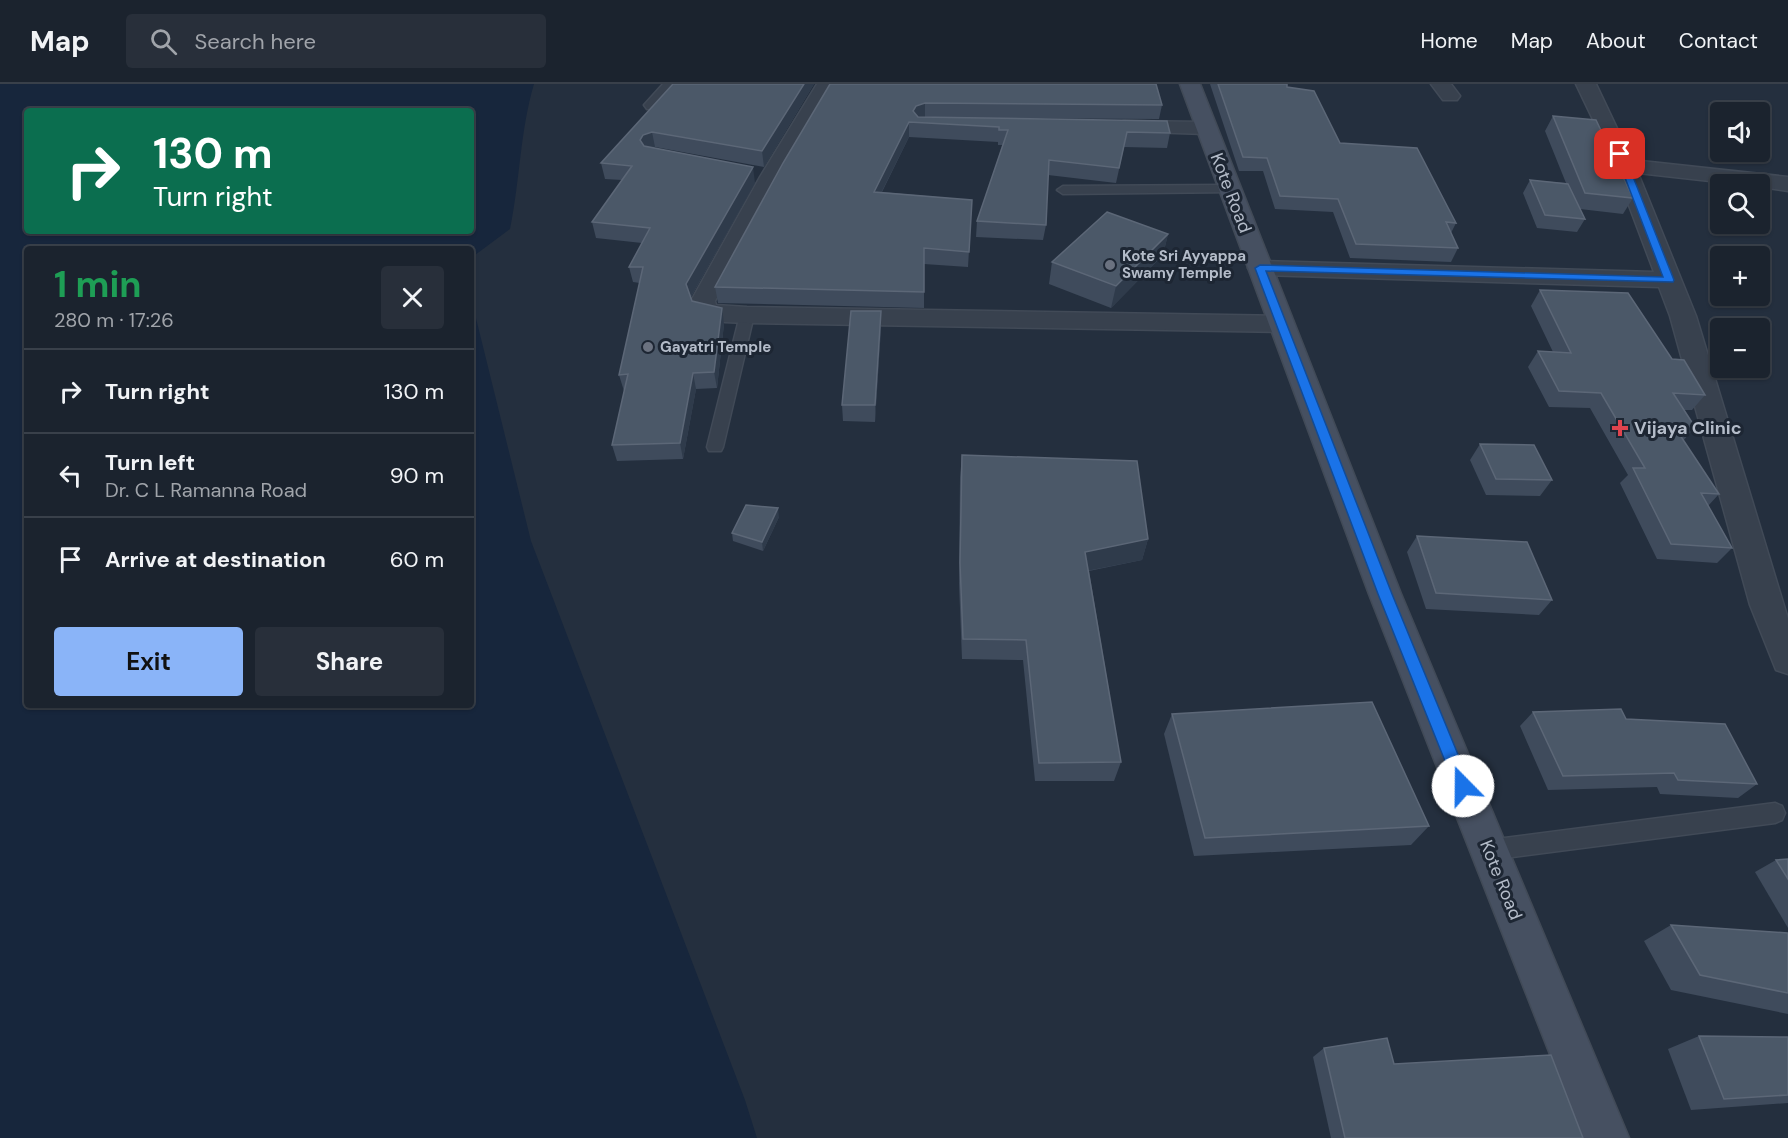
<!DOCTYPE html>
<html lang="en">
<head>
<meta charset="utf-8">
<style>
	body { margin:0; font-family:"DM Sans",sans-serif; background:#282f3a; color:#f1f3f6; height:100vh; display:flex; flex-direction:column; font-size:22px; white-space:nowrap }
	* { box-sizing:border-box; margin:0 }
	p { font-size:20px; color:#a0a4aa }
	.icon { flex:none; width:33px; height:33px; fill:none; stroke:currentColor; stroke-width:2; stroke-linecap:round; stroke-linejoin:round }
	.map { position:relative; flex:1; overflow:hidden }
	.side { position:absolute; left:24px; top:162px; width:450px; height:462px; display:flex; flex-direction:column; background:#1b232e; border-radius:6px; box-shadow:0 2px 4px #0004,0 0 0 2px #39404a }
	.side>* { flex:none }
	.guide { position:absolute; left:24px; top:24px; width:450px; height:126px; border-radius:6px; box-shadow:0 2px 4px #0004,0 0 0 2px #39404a; background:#0b6e4f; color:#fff; overflow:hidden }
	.tools { position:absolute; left:1710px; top:18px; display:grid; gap:12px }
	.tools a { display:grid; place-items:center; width:60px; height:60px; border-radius:6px; background:#1b232e; box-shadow:0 2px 4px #0004,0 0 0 2px #39404a; font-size:30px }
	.pin { position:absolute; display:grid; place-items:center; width:51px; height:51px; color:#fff; margin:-26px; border-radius:12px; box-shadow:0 3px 9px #0006 }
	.me { position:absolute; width:66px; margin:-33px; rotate:338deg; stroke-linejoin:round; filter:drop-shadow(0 0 4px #0008) }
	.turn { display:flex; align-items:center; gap:21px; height:126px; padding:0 30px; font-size:27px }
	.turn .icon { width:78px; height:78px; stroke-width:2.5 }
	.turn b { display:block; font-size:42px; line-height:51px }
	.round { display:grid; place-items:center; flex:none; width:63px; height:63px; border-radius:6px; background:#282f3a }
	.headline { display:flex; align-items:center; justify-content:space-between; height:102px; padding:0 30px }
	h1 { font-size:36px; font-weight:700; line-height:45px; color:#1e9e55 }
	.button { display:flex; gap:12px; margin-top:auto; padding:12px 30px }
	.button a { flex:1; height:69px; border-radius:6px; background:#8ab4f8; color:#111; font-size:24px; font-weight:700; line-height:69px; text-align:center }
	.button a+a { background:#282f3a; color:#f1f3f6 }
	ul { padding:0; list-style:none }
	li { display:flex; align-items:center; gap:18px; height:84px; padding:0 30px; border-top:2px solid #39404a }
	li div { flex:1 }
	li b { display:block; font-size:22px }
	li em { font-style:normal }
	header { display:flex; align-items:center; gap:36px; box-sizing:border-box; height:84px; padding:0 30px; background:#1b232e; border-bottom:2px solid #39404a }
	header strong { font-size:28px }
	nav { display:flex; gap:33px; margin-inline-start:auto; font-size:21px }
	.search { width:420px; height:54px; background:#282f3a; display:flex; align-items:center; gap:15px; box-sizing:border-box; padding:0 21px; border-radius:6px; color:#a0a4aa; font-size:22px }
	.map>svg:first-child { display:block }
	.water { fill:#17263c; fill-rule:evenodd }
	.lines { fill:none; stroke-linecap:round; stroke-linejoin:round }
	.lane-casing { stroke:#414a57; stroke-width:3 }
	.street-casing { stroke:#414a57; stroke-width:3 }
	.secondary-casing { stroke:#414a57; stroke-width:3 }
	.lane { fill:#38414e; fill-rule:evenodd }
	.street { fill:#38414e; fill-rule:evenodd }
	.secondary { fill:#465061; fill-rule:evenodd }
	.wall { fill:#3f4b5c }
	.shaded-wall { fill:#2f3b4b }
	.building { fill:#4b5868; stroke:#5c6777; stroke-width:1.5 }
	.route { fill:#1a73e8; stroke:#114b97; stroke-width:1.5 }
	.worship-dot { fill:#6b7280; stroke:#1d2633; stroke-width:2 }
	.health-dot { fill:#e0444e; stroke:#1d2633; stroke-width:2 }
	.labels { text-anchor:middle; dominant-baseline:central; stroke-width:6; stroke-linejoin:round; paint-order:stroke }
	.far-poi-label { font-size:15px; font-weight:bold; fill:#b4bcc9; stroke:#1d2633; text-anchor:start }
	.street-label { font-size:18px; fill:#b4bcc9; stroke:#1d2633 }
	.poi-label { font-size:18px; font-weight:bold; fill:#b4bcc9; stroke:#1d2633; text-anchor:start }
</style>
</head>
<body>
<header>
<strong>Map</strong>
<div class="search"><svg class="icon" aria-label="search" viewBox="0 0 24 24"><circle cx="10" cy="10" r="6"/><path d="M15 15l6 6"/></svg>Search here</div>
<nav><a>Home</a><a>Map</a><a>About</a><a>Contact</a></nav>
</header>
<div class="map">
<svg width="1788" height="1054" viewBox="0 0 1788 1054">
	<rect width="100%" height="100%" fill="#242f3e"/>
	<path class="water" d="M0,0H534C520,47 520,97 510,145L471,174V165H27V621H471V214L531,457L745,1016L757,1054H0ZM27,27H471V147H27Z"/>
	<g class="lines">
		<g class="lane-casing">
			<g id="lane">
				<path d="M1229,101L1235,105L1233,108L1063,110L1057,106L1063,102Z"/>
				<path d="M747,227L754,231L723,363L721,367H709L707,363L740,231Z"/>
				<path d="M1775,719L1782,722L1785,729L1782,736L1775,739L1489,776L1481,773L1478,766L1481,759L1489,756Z"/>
			</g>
		</g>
		<g class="street-casing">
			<g id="street">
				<path d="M663,0H684L661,25H647L644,21Z"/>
				<path d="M817,0H837L782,93L715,217L716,221L747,223L1281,232L1290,235L1294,240L1290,245L1281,248L747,239L725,238L696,231L691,217L760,93Z"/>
				<path d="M1431,0H1451L1460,12L1457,16H1443Z"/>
				<path d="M1576,0H1596L1632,76L1788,93V107L1760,103V100H1737L1638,89L1696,232L1788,535V590L1776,586L1750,521L1670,232L1659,203L1260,191L1252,189L1248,184L1252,179L1260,177L1654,188L1610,71Z"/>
				<path d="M1124,37L1206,38L1213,40L1216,44L1213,48L1206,50L1117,47L1114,43L1117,39Z"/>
			</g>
		</g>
		<g class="secondary-casing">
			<path id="secondary" d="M1180,0H1200L1401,510L1629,1054H1583L1369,510Z"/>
		</g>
		<use href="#lane" class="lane"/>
		<use href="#street" class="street"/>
		<use href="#secondary" class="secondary"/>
	</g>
	<g class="wall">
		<path d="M673,0H814L764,83L655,63L653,64L755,99L691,213L692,217L724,240L717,304L696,305L683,375L617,377L612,361L625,307H624L619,291L640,199L633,198L629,183L642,159L596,154L592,138L622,96L605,95L601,79Z"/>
		<path d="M830,0L1162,21L1159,35L990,34L1170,49L1167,64L1124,63L1116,99L1048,91L1046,141L1043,156L976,153L977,137L1003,61H998V58L909,53L882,108L972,116L968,183L924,180V224L718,219L715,203Z"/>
		<path d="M1210,0H1287V3L1340,59L1456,139L1451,149L1458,164L1451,178L1350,174L1333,128L1275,125L1263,87H1239Z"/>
		<path d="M1553,32L1633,114L1623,130L1580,125L1585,135L1577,148L1537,144L1523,109L1530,96L1566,99L1545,47Z"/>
		<path d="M1168,150L1163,171L1111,224L1049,200L1052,178Z"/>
		<path d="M1540,206L1672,275L1705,311L1692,326H1684L1695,343L1683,357L1719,410L1708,422L1732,464L1717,479L1657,475L1620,399L1628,391L1590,324L1549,323L1528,283L1538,267L1553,268L1531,222Z"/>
		<path d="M881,244L875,338L843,337L842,321Z"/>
		<path d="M1480,360L1552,396L1540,412L1486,411L1470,376Z"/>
		<path d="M962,371L1148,455L1142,476L1089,487L1121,678L1114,697H1035L1023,576L962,575L959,500L960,393Z"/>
		<path d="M779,433L763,467L733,457L732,449Z"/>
		<path d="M1417,452L1552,516L1539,531L1426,525L1407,468Z"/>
		<path d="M1533,628L1626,635L1757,700L1738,714L1660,710L1657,703L1548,706L1520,642Z"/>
		<path d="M1172,630L1429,742L1411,761L1194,772L1164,650Z"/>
		<path d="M1788,775V844L1755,788L1776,776Z"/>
		<path d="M1671,841L1788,849V930L1671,906L1644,857Z"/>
		<path d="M1699,952L1788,953V1019L1691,1026L1668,965Z"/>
		<path d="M1324,964L1394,980L1583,1054H1331L1313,973Z"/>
	</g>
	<g class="shaded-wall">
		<path d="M804,0H814L764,83L762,67Z"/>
		<path d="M925,19V34L915,38L913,27L916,22Z"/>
		<path d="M909,38V53L874,123V108Z"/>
		<path d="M652,48L655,63L646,66L640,56L643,51Z"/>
		<path d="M753,83L755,99L689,216L686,200Z"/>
		<path d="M1168,150L1163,171L1111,224L1116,202Z"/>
		<path d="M722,224L724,240L717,304L714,288Z"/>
		<path d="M881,227V244L875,338V321Z"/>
		<path d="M693,289L696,305L683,375L680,359Z"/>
		<path d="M778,424L779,433L763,467L762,458Z"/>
		<path d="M1148,455L1142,476L1081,488L1085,468Z"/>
	</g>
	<g class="building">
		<path d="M673,0H804L762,67L652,48L643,51L640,56L644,62L753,83L686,200L692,217L722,224L714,288L693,289L680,359L612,361L628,290L619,291L643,183H629L650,144L592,138L632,82L601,79Z"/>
		<path d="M830,0H1156L1162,21L925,19L916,22L913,27L918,33L1167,37L1170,49L1127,48L1119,84L1049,76L1046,141L977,137L1008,46H999V43L909,38L874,108L972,116L969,168L924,164V208L715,203L783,79Z"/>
		<path d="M1218,0H1287V3L1314,7L1340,59L1417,64L1456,139L1446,138L1458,164L1356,160L1338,115L1280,112L1267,74L1243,73Z"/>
		<path d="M1553,32L1596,36L1633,114L1585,109Z"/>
		<path d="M1530,96L1568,100L1585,135L1545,131Z"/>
		<path d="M1107,128L1168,150L1116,202L1052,178Z"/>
		<path d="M1540,206L1628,209L1672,275L1684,276L1705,311L1673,309L1695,343L1674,342L1719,410L1701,409L1732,464L1671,460L1633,384H1645L1601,309L1559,307L1538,267L1571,269Z"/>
		<path d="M851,227H881L875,321H842Z"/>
		<path d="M1480,360L1534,361L1552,396L1496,395Z"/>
		<path d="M962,371L1137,377L1148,455L1085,468L1121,678L1039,679L1026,556L963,555L960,479Z"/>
		<path d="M746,421L778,424L762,458L732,449Z"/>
		<path d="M1417,452L1527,458L1552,516L1436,509Z"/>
		<path d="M1372,618L1429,742L1205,754L1172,630Z"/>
		<path d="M1621,625L1626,635L1725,640L1757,700L1678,696L1674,689L1563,692L1533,628Z"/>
		<path d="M1788,775V795L1776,776Z"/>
		<path d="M1671,841L1788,849V909L1700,891Z"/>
		<path d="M1699,952L1788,953V1011L1724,1015Z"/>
		<path d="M1387,954L1394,980L1551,971L1583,1054H1345L1324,964Z"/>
	</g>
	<path class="route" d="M1620,68L1624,70L1674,196L1673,198L1266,187L1392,510L1471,702L1468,707L1463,709L1457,707L1455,702L1378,510L1255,184L1260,181L1663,193L1616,70Z"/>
	<g class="worship-dot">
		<circle cx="1110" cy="181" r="6"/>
		<circle cx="648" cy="263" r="6"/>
	</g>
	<path class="health-dot" d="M1617 335h6v6h6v6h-6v6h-6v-6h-6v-6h6z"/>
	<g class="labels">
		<g class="far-poi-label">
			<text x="1122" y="172">Kote Sri Ayyappa<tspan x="1122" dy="17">Swamy Temple</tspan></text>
			<text x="660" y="263">Gayatri Temple</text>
		</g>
		<g class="street-label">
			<text transform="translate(1231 109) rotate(69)">Kote Road</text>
			<text transform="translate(1501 796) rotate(68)">Kote Road</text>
		</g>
		<g class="poi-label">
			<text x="1634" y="344">Vijaya Clinic</text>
		</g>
	</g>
</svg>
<div class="tools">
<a><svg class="icon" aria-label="sound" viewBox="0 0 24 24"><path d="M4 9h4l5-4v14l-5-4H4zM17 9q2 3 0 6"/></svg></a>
<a><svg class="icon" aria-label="search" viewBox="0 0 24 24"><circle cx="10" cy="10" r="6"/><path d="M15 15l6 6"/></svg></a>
<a>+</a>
<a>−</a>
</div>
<div class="pin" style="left:1620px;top:70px;background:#d93025"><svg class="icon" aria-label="arrive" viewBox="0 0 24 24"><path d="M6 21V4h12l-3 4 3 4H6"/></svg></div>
<svg class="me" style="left:1463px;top:702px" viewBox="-20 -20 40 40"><circle r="19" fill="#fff"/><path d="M0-13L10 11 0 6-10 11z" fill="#1a73e8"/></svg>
<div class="guide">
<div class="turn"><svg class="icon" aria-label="right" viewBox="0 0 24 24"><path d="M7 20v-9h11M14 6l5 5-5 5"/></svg><div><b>130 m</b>Turn right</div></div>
</div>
<section class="side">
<div class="headline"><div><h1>1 min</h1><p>280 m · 17:26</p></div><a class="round"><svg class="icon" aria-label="close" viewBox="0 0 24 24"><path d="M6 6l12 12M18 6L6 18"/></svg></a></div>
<ul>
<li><svg class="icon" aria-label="right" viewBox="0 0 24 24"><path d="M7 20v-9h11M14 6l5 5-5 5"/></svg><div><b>Turn right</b></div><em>130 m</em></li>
<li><svg class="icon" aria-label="left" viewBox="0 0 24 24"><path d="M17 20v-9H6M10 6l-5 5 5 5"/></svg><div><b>Turn left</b><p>Dr. C L Ramanna Road</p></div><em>90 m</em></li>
<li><svg class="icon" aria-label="arrive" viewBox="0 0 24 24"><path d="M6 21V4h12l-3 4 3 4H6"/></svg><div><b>Arrive at destination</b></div><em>60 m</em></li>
</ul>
<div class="button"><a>Exit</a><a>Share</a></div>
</section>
</div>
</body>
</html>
